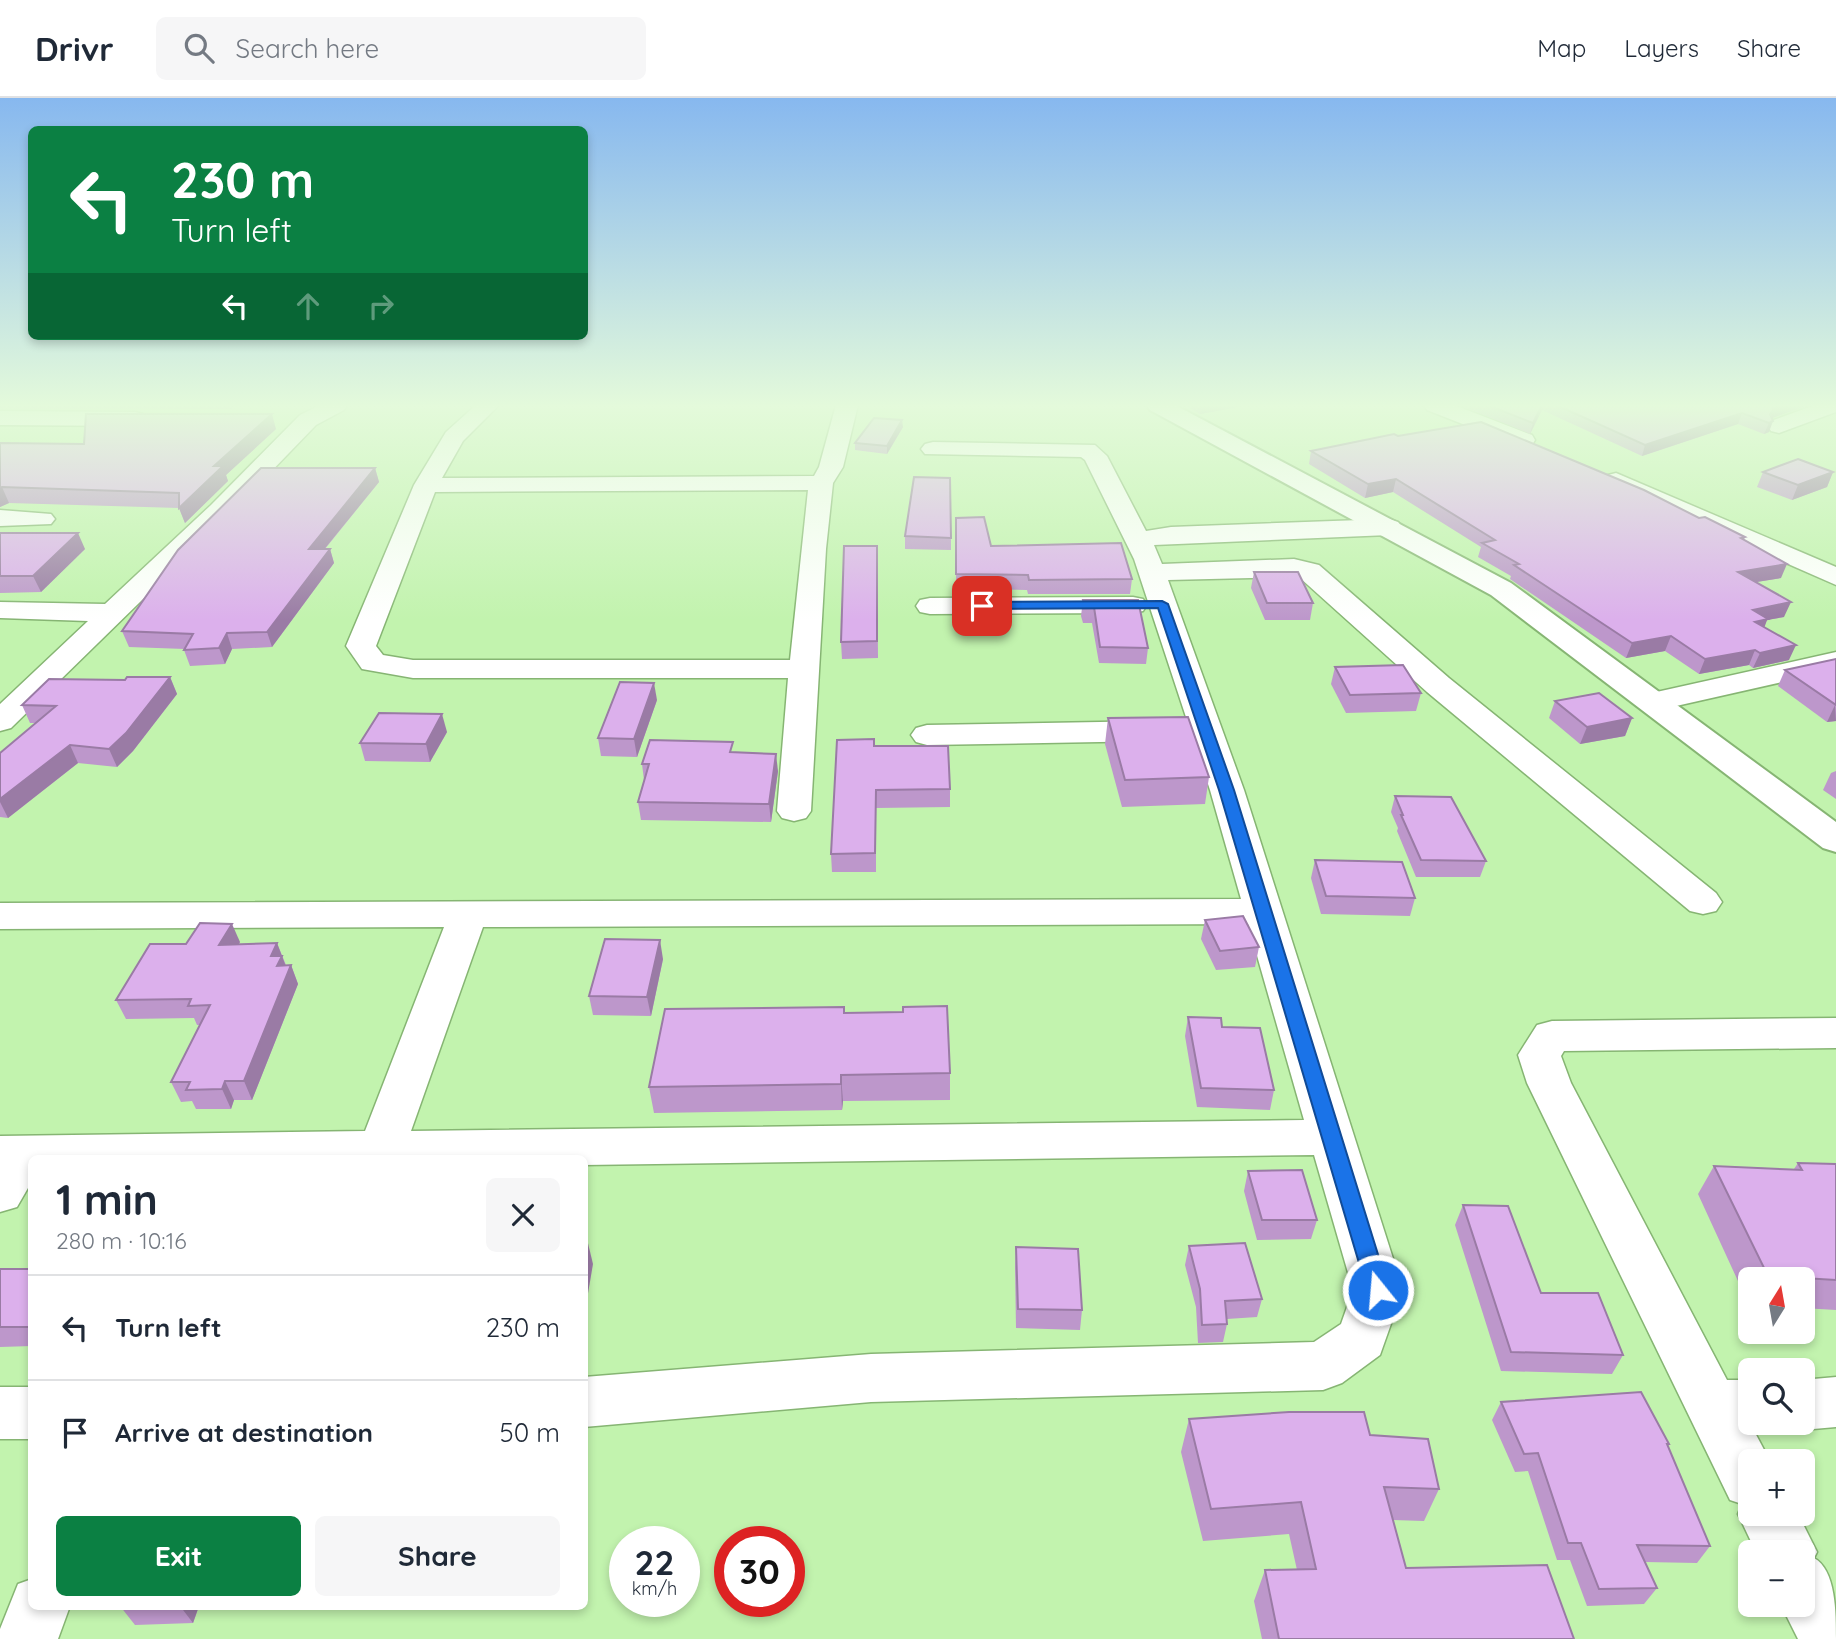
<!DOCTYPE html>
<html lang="en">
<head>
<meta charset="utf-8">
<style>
	body { margin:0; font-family:Quicksand,sans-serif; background:#f6f6f7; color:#1f2937; height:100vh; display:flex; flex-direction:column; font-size:26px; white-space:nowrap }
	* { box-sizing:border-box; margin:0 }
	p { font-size:23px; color:#747a83 }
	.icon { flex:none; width:38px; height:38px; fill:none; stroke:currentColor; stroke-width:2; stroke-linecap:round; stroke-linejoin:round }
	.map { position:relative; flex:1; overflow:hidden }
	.panel { position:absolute; left:28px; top:1057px; width:560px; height:455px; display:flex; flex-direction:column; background:#fff; border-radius:10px; box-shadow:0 4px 10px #0003 }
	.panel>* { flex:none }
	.top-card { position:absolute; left:28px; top:28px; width:560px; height:214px; border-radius:10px; box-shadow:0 4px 10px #0003; background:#0b8043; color:#fff; overflow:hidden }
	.needle { width:46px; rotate:11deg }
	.fabs { position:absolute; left:1738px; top:1169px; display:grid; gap:14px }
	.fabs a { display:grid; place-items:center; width:77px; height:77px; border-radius:10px; background:#fff; box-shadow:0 4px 10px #0003; font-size:35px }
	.speed { position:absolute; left:609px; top:1428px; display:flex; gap:14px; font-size:35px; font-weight:700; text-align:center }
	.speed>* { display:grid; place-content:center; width:91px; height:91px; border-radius:50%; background:#fff; box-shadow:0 4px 10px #0003; line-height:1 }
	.speed small { font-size:18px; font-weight:400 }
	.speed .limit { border:10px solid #d22; background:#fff; color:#111 }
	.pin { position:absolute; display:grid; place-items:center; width:60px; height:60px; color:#fff; margin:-30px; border-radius:14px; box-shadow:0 4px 10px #0006 }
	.me { position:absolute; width:77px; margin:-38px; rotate:343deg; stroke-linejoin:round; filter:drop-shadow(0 0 5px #0008) }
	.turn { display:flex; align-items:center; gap:24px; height:147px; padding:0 28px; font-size:32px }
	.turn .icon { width:91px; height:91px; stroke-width:2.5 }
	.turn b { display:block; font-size:49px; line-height:60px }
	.lanes { display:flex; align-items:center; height:66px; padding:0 28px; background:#0003; justify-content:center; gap:35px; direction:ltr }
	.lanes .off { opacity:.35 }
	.round { display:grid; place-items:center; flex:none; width:74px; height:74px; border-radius:10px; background:#f6f6f7 }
	.summary { display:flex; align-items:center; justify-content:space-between; height:119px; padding:0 28px }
	h1 { font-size:42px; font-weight:700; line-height:52px }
	.cta { display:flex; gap:14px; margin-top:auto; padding:14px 28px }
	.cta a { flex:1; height:80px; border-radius:10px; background:#0b8043; color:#fff; font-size:28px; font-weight:700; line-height:80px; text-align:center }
	.cta a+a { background:#f6f6f7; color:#1f2937 }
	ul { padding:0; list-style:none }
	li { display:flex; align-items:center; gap:21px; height:105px; padding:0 28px; border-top:2px solid #e0e1e3 }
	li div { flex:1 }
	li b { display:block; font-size:26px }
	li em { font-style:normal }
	header { display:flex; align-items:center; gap:42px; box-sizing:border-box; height:98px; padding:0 35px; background:#fff; border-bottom:2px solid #e0e1e3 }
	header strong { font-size:33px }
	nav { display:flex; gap:38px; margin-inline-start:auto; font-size:24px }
	.search { width:490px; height:63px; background:#f6f6f7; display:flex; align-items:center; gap:18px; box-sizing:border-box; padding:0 24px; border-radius:10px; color:#747a83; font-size:26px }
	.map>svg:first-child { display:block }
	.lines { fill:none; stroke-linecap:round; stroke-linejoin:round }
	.street-casing { stroke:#86b573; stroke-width:3 }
	.secondary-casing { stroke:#86b573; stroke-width:4 }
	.street { fill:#fff; fill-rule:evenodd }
	.secondary { fill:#fff; fill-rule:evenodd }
	.wall { fill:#bd97cb }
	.shaded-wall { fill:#9a7ba5 }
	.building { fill:#dcb0ec; stroke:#9a7ba5; stroke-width:2 }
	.route { fill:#1a73e8; stroke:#114b97; stroke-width:2 }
</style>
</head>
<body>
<header>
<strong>Drivr</strong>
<div class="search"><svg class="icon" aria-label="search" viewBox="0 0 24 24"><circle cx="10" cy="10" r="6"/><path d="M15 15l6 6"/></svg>Search here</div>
<nav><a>Map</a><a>Layers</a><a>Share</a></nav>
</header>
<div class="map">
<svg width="1836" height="1541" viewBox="0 0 1836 1541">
	<rect width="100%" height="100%" fill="#c2f3ae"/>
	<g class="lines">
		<g class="street-casing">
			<g id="street">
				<path d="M320,307H347L344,312L316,327L229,417L11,630L0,633V606L88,523L0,520V504L105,506L211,407L300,317Z"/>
				<path d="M476,307H499L463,343L442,380L814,378L819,369L836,307H858L843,369L833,385L826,451L811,713L806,720L794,723L782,720L777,713L788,580H413L362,571L346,548L414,387L446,334ZM808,392L790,562H413L383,557L376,548L435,394Z"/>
				<path d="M1424,307H1454L1532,337L1535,342L1532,347H1516L1427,312Z"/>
				<path d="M1815,307H1836V314L1779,335L1771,333L1768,328L1771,323Z"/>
				<path d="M0,313L135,314L143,316L146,321L143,326L135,328L0,327Z"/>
				<path d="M933,344L1095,347L1107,358L1146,433L1171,429L1389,421L1398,424L1402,429L1398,434L1389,437L1154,447L1162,466L1294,461L1319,467L1449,580L1716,795L1722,804L1716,813L1703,816L1690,813L1427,594L1299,479L1168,482L1244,692L1403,1192L1380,1257L1342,1285L1323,1292L871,1304L584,1329V1279L871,1256L1314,1244L1341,1226L1353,1192L1314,1057L584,1067V1060H32V1083L17,1109L0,1114V1038L365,1033L444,829L0,831V805L1241,801L1210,692L1134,461L1085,362L1081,359L925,356L921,351L925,346ZM1248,826L1304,1022L411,1033L483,829Z"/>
				<path d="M1616,375L1836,469V487L1608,387L1604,382L1608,377Z"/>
				<path d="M0,412L51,416L55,421L51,426L0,428Z"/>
				<path d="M1133,499L1143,501L1147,507L1143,513L1133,515L930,516L920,514L916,508L920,502L930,500Z"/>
				<path d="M1836,554V572L1654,613L1643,611L1638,604L1643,597Z"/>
				<path d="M1156,623L1167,626L1172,633L1167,640L1156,643L927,647L916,644L911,637L916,630L927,627Z"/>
				<path d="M1836,920V950L1564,953L1561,958L1571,985L1727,1282H1750V1325H1769L1753,1331L1770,1363H1750V1416H1798L1817,1454L1814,1460C1836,1472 1836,1515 1836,1541H1798L1781,1507H1802V1454H1756L1738,1416L1742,1406L1730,1402L1527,985L1518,957L1537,927L1552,923Z"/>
				<path d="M1836,1279V1329L1802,1332L1783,1325H1802V1282Z"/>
				<rect x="0" y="1289" width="32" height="52"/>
				<path d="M32,1481V1508H70L58,1541H0V1531L18,1486Z"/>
			</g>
		</g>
		<g class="secondary-casing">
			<path id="secondary" d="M1147,307H1175L1511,485L1836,724V754L1823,750L1491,497L1150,312Z"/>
		</g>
		<use href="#street" class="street"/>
		<use href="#secondary" class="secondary"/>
	</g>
	<g class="wall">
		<path d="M0,307H232V311L0,310Z"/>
		<path d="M1185,307H1249L1200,316Z"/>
		<path d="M1459,307H1808L1771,320L1769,334L1764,336L1738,326L1642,358L1542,312L1530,336Z"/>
		<path d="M903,329L887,356L855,352V345Z"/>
		<path d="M276,331L226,377L228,383L185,425L179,410L9,405L0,409V345L84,346Z"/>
		<path d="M1398,338L1699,420L1745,439L1744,442L1781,480L1756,484L1784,519L1767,522L1764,529L1789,562L1753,570L1749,567L1699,576L1665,553L1626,560L1510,481L1511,478L1478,459L1481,449L1393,394L1365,400L1309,366L1311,353Z"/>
		<path d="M375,370L379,384L325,451H330L334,465L272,549L232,551L225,566L190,568L184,552L185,551L129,549L122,533Z"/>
		<path d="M1763,374H1833L1827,389L1792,402L1757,389Z"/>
		<path d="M956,420L991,448L1132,481L1130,496H1028L1027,492L956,491Z"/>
		<path d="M0,435L85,451L41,494L0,495Z"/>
		<path d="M905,438L951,440V452L905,451Z"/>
		<path d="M877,448L878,560L842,561L841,544Z"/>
		<path d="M1254,474L1313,505L1310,522H1265L1251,490Z"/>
		<path d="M1083,502H1138L1148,550L1146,566L1099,565L1092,525H1083L1081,518Z"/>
		<path d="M1836,561V623L1827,624L1778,588L1785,572Z"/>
		<path d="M1335,569L1421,595L1416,613L1346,615L1331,586Z"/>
		<path d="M170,579L177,596L133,653L117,669L78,665L8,720L0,719V655L36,625H30L22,607L125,582Z"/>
		<path d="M657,602L637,659L601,658L598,640Z"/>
		<path d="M1555,603L1632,620L1625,638L1580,646L1549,620Z"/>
		<path d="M1108,620L1209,679L1205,706L1122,709L1105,646Z"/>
		<path d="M447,634L430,664L365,663L360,645Z"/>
		<path d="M875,648L950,691V709L876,710V774H832L831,756Z"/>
		<path d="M734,654L778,673L771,724L641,722L638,704L644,682L642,666Z"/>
		<path d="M1836,673V701L1823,692L1831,675Z"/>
		<path d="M1395,698L1486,763L1480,779H1416L1397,733L1398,730L1391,714Z"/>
		<path d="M1315,762L1415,800L1410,818L1321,816L1311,780Z"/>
		<path d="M1205,822L1259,849L1255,869L1216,872L1201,841Z"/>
		<path d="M240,844L238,847L277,845L286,867H291L298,886L252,1002H234L231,1011H196L192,1003L181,1004L171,984L200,927H197L194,920L126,921L116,902L186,846Z"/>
		<path d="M663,861L651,918L593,917L589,898Z"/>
		<path d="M844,915L950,975V1002L843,1003L842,1012L654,1015L649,989Z"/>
		<path d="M1188,919L1222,929L1274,992L1270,1012L1197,1009L1185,938Z"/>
		<path d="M1798,1065L1836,1066V1212L1802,1210V1181H1750L1749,1207L1698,1096L1714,1068L1794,1071Z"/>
		<path d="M1248,1073L1317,1122L1311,1141L1257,1142L1244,1093Z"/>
		<path d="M1463,1107L1541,1195L1623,1257L1612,1276L1501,1273L1455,1127Z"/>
		<path d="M1189,1148L1262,1201L1257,1219L1227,1221V1226L1223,1244L1198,1245L1196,1209L1185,1167Z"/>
		<path d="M1016,1149L1082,1212L1080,1232L1016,1230L1015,1169Z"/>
		<path d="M0,1171H32V1248L0,1249Z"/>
		<path d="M1501,1304L1669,1346L1668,1348L1710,1448L1697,1465L1645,1464L1657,1490L1644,1506L1587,1508L1570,1462H1557L1528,1373L1515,1374L1492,1322Z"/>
		<path d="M1189,1321L1370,1337L1439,1391L1424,1423L1393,1422L1406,1470L1574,1541H1262L1254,1503L1265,1472H1297L1289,1436L1203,1443L1181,1354Z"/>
		<path d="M120,1508H199L193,1525L135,1527Z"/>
	</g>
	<g class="shaded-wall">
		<path d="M1202,307H1249L1200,316Z"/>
		<path d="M1542,307H1543L1542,312L1530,336L1533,325Z"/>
		<path d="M1784,307H1808L1770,321L1766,327L1770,316L1774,310Z"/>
		<path d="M1742,315L1738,326L1642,358L1645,347Z"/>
		<path d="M272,316L276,331L226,377L228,383L185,425L179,410L214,368Z"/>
		<path d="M902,322L903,329L887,356V348Z"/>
		<path d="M1773,323L1769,334L1764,336L1769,325Z"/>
		<path d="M375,370L379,384L313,465L309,451Z"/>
		<path d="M1833,374L1827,389L1792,402L1798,387Z"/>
		<path d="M1396,381L1393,394L1365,400L1368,386Z"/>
		<path d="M2,389L9,405L0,409V390Z"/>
		<path d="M78,435L85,451L41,494L33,478Z"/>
		<path d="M330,451L334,465L272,549L267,534Z"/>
		<path d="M1787,466L1781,480L1732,488L1738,474Z"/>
		<path d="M1791,504L1784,519L1767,522L1762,536L1749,539L1753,512Z"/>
		<path d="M227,535L232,551L225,566L219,550Z"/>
		<path d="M1671,538L1665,553L1626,560L1632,545Z"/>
		<path d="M1796,547L1789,562L1753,570L1760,555Z"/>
		<path d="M1755,552L1749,567L1699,576L1705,561Z"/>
		<path d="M170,579L177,596L133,653L117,669L109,651Z"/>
		<path d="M654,585L657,602L637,659L634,641Z"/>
		<path d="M1835,607L1836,623L1827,624Z"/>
		<path d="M442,616L447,634L430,664L426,646Z"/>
		<path d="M1632,620L1625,638L1580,646L1587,629Z"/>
		<path d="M70,647L78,665L8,720L0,704V701Z"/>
		<path d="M776,656L778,673L771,724L769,706Z"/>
		<path d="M232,826L240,844L227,866L219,847Z"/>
		<path d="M660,842L663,861L651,918L647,899Z"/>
		<path d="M277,845L288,874L291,867L298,886L252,1002L244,983L271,858Z"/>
		<path d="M841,977L843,1003L842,1012L841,986Z"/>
		<path d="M225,983L234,1002L231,1011L222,991Z"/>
		<path d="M586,1137L593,1166L584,1219V1148Z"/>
		<path d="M180,1508H199L193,1525Z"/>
	</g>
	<g class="building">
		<path d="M1487,307H1542L1533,325Z"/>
		<path d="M1556,307H1784L1774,310L1770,316L1773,323L1769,325L1742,315L1645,347Z"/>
		<path d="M86,316H272L214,368H223L179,410V395L2,389L0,390V345L84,346Z"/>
		<path d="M874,320L902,322L887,348L855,345Z"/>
		<path d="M1481,324L1644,392L1699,420L1705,419L1745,439L1741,440L1787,466L1738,474L1791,504L1753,512L1768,521L1755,524L1796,547L1760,555L1755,552L1705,561L1671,538L1632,545L1514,467L1519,466L1482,445L1495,442L1396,381L1368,386L1311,353L1394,336L1398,338Z"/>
		<path d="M1798,361L1833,374L1798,387L1763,374Z"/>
		<path d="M261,370H375L309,451H330L267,534L227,535L219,550L184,552L193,536L122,533L178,452Z"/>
		<path d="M914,379L950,380L951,440L905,438Z"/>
		<path d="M984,419L991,448L1121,445L1132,481L1029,482L1028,477L956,476V420Z"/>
		<path d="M0,435H78L33,478H0Z"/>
		<path d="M844,448H877V543L841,544Z"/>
		<path d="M1254,474H1298L1313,505H1267Z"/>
		<path d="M1083,502H1138L1148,550L1100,549L1094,509H1085Z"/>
		<path d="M1836,561V607L1785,572Z"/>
		<path d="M1403,567L1421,595L1350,597L1335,569Z"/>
		<path d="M127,579H170L126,635L109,651L70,647L0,701V655L56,608L22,607L49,581L125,582Z"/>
		<path d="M620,584L654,585L634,641L598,640Z"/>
		<path d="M1599,595L1632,620L1587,629L1555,603Z"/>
		<path d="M379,615L442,616L426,646L360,645Z"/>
		<path d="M1188,619L1209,679L1125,682L1108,620Z"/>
		<path d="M874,641V648H948L950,691L876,692L875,755L831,756L837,642Z"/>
		<path d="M650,642L733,644L730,654L776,656L769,706L638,704L649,666H642Z"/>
		<path d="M1395,698L1451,699L1486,763L1421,762L1401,717H1403Z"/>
		<path d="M1315,762L1402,764L1415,800L1326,798Z"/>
		<path d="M1243,818L1259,849L1220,853L1205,822Z"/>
		<path d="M200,825L232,826L219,847L277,845L271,858H282L277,868L291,867L244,983H225L222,991L186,992L190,984H171L210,907L188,908L191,901L116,902L150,846H186Z"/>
		<path d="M605,841L660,842L647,899L589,898Z"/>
		<path d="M947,908L950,975L841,977V986L649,989L665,911L844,909V915L903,914V909Z"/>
		<path d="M1188,919L1221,920L1222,929L1260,930L1274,992L1201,990Z"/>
		<path d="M1798,1065L1836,1066V1182L1768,1178L1714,1068L1802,1072Z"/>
		<path d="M1302,1072L1317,1122H1262L1248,1073Z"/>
		<path d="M1463,1107L1508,1108L1541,1195H1598L1623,1257L1511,1254Z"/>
		<path d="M1245,1145L1262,1201L1225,1203L1227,1226L1202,1227L1200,1191L1189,1148Z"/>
		<path d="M1016,1149L1078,1151L1082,1212L1018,1211Z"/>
		<rect x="0" y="1171" width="32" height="58"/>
		<path d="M1641,1294L1669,1346H1667L1710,1448L1637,1447L1657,1490L1599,1491L1581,1445H1568L1538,1355L1524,1356L1501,1304Z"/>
		<path d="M1289,1314H1364L1370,1337L1428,1341L1439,1391L1384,1389L1406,1470L1547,1467L1574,1541H1279L1265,1472L1316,1471L1301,1404L1211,1411L1189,1321Z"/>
	</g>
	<linearGradient id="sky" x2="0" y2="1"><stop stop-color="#87b8ef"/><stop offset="0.59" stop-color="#e4fadb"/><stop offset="1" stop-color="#e4fadb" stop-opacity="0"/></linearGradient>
	<rect width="1836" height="522" fill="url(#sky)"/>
	<path class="route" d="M1162,503L1168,506L1234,692L1389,1192L1386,1199L1378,1202L1370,1199L1367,1192L1219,692L1158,510L982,511L975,508L982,504Z"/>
</svg>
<div class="fabs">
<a><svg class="needle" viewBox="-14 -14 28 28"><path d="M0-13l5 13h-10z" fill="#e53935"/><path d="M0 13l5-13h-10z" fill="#747a83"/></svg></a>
<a><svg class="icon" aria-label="search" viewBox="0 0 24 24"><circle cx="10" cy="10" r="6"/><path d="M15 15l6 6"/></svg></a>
<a>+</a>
<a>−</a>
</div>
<div class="speed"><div>22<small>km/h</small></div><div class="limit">30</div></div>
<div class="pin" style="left:982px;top:508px;background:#d93025"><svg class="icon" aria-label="arrive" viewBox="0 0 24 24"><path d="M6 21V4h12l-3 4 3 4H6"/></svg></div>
<svg class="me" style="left:1378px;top:1192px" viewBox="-20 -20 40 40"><circle r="17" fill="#1a73e8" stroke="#fff" stroke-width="3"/><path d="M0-11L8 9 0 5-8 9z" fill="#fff"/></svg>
<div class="top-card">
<div class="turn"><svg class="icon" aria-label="left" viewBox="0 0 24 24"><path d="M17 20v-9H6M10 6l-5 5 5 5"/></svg><div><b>230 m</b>Turn left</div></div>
<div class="lanes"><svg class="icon" aria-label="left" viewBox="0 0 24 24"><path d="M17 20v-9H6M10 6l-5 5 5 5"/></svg><svg class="icon off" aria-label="ahead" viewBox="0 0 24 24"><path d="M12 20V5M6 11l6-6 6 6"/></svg><svg class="icon off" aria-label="right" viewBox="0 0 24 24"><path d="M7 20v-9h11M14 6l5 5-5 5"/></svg></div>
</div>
<section class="panel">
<div class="summary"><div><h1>1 min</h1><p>280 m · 10:16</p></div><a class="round"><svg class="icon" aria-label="close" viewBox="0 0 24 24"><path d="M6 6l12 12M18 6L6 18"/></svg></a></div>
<ul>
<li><svg class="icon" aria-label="left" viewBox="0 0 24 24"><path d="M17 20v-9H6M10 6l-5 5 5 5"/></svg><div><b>Turn left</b></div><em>230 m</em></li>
<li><svg class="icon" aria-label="arrive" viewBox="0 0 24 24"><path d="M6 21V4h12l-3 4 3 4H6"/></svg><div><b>Arrive at destination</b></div><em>50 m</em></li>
</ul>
<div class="cta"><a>Exit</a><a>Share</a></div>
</section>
</div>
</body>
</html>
